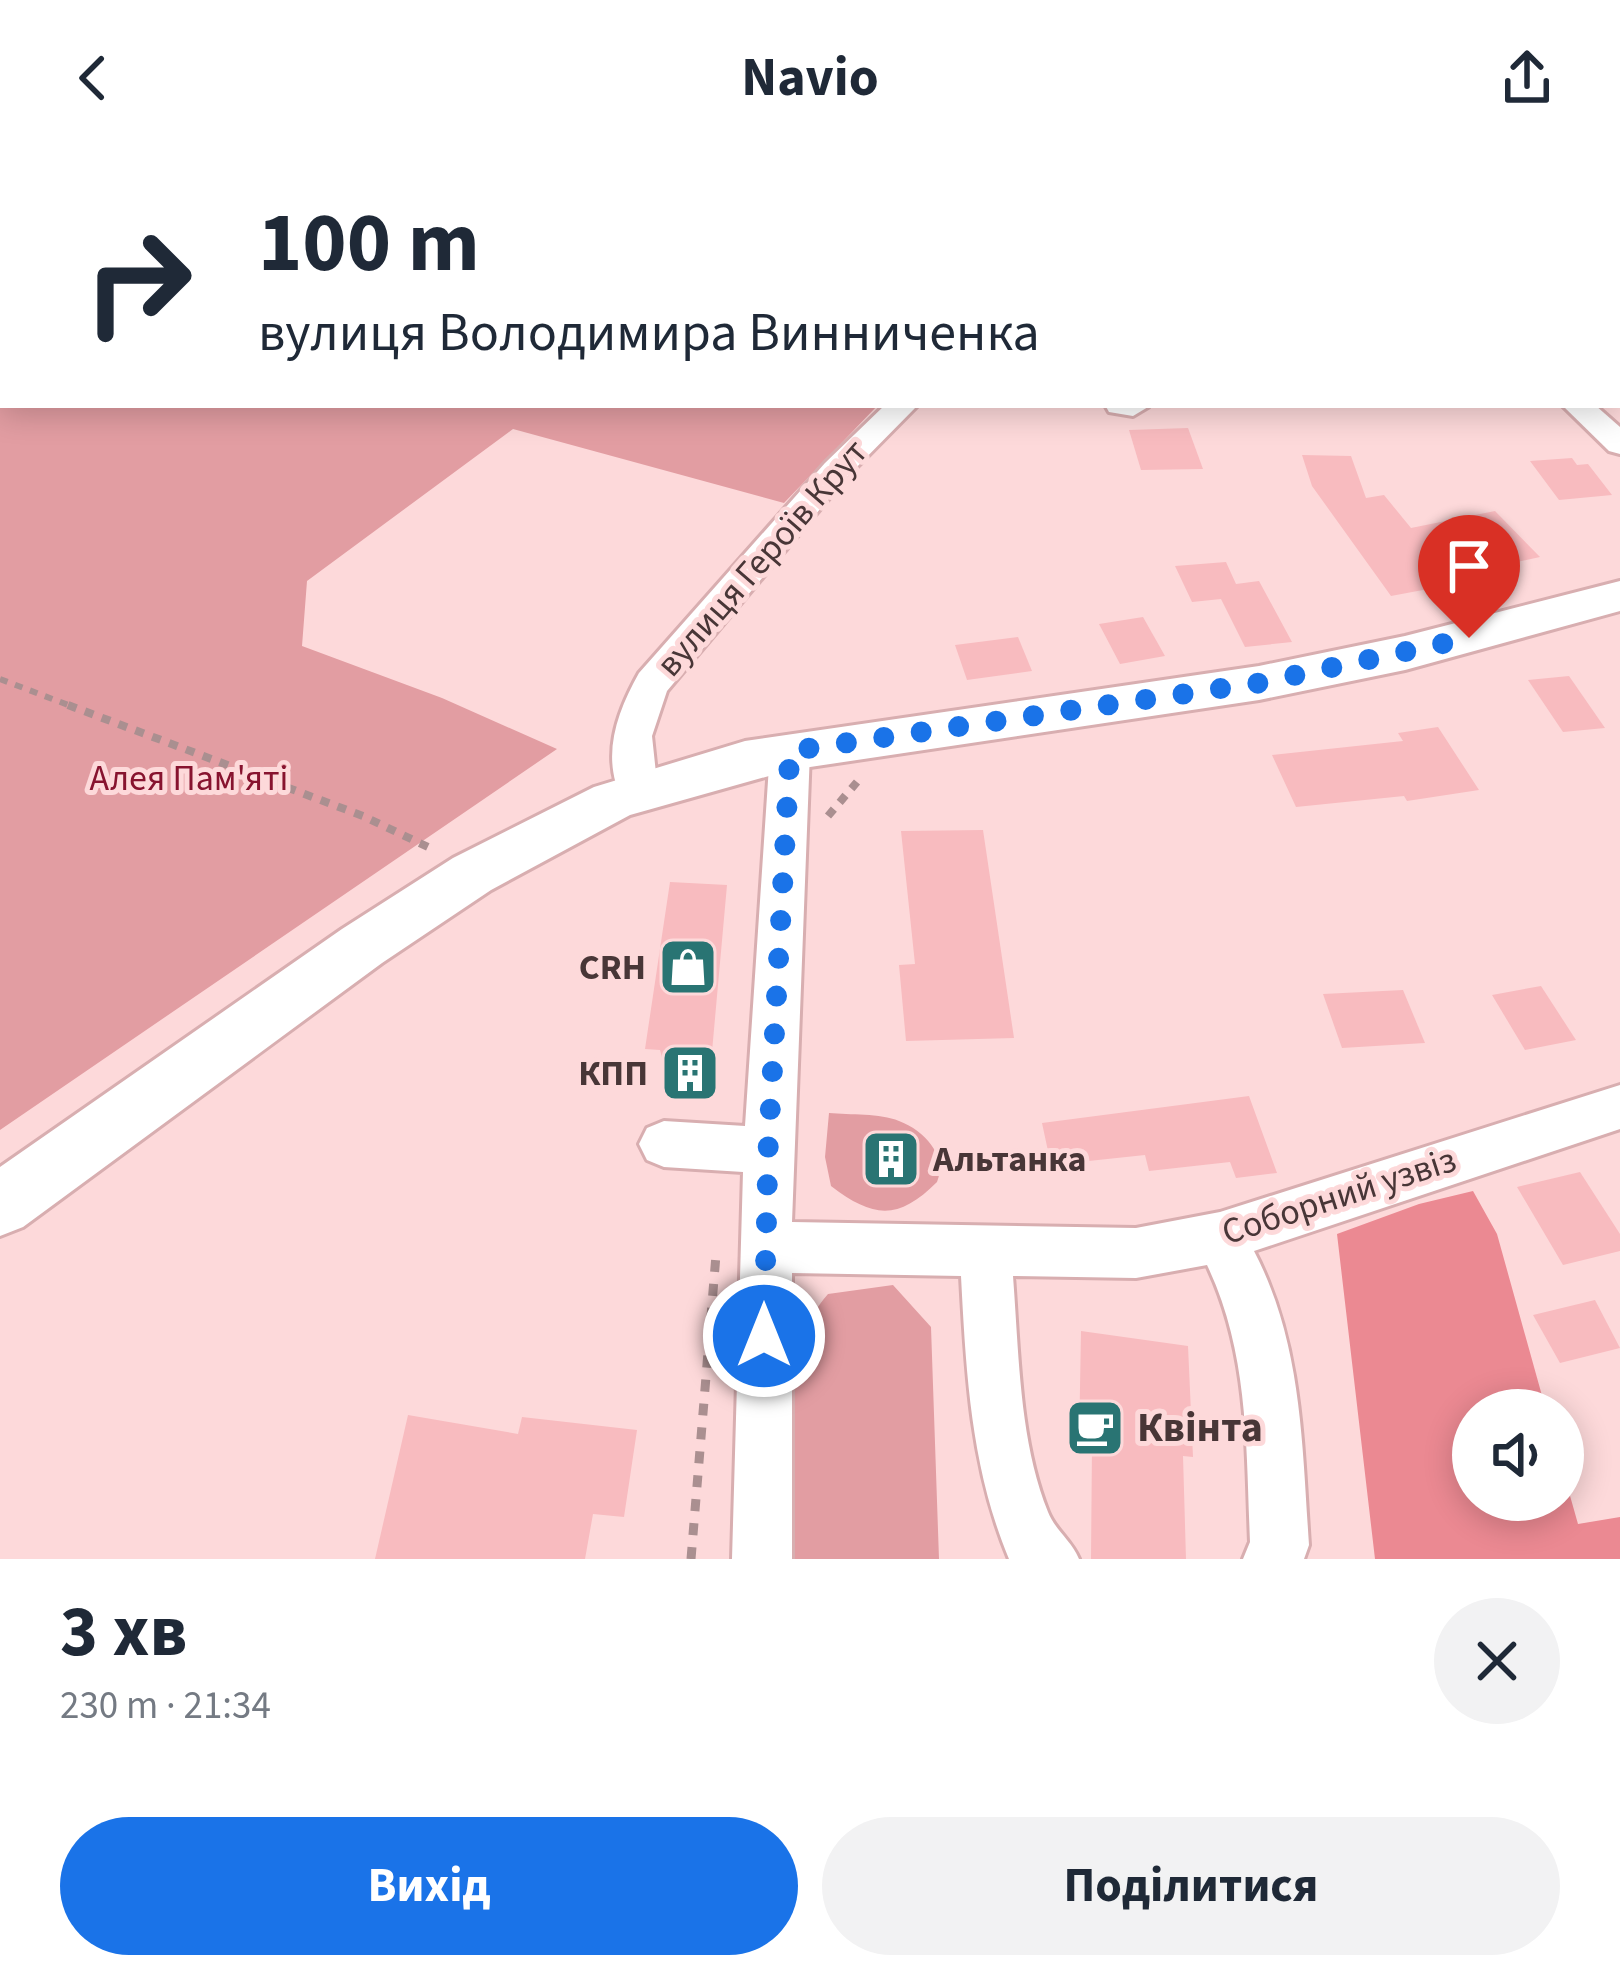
<!DOCTYPE html>
<html lang="uk">
<head>
<meta charset="utf-8">
<style>
	body { margin:0; font-family:"Source Sans 3",sans-serif; background:#f2f2f3; color:#1f2937; height:100vh; display:flex; flex-direction:column; font-size:45px; white-space:nowrap }
	* { box-sizing:border-box; margin:0 }
	p { font-size:39px; color:#747a83 }
	.icon { flex:none; width:66px; height:66px; fill:none; stroke:currentColor; stroke-width:2; stroke-linecap:round; stroke-linejoin:round }
	.map { position:relative; height:1403px; overflow:hidden }
	.details { display:flex; flex-direction:column; background:#fff; flex:1 }
	.details>* { flex:none }
	.guide { position:absolute; left:0px; top:0px; width:1620px; height:252px; box-shadow:0 6px 30px #0003; background:#fff; color:#1f2937; overflow:hidden }
	.fabs { position:absolute; left:1452px; top:1233px; display:grid; gap:24px }
	.fabs a { display:grid; place-items:center; width:132px; height:132px; border-radius:50%; background:#fff; box-shadow:0 6px 30px #0003; font-size:60px }
	.pin { position:absolute; display:grid; place-items:center; width:102px; height:102px; color:#fff; margin:-123px -51px; border-radius:50% 50% 50% 0; rotate:-45deg; box-shadow:0 0 12px #0007 }
	.pin .icon { rotate:45deg }
	.me { position:absolute; width:132px; margin:-66px; rotate:0deg; stroke-linejoin:round; filter:drop-shadow(0 0 9px #0008) }
	.turn { display:flex; align-items:center; gap:42px; height:252px; padding:0 60px; font-size:54px }
	.turn .icon { width:156px; height:156px; stroke-width:2.5 }
	.turn b { display:block; font-size:84px; line-height:102px }
	.round { display:grid; place-items:center; flex:none; width:126px; height:126px; border-radius:63px; background:#f2f2f3 }
	.summary { display:flex; align-items:center; justify-content:space-between; height:204px; padding:0 60px }
	h1 { font-size:72px; font-weight:700; line-height:90px }
	.action { display:flex; gap:24px; margin-top:auto; padding:24px 60px }
	.action a { flex:1; height:138px; border-radius:72px; background:#1a73e8; color:#fff; font-size:48px; font-weight:700; line-height:138px; text-align:center }
	.action a+a { background:#f2f2f3; color:#1f2937 }
	header { display:flex; justify-content:space-between; align-items:center; height:156px; padding:0 60px; background:#fff; font-size:54px; font-weight:700 }
	.map>svg:first-child { display:block }
	.green { fill:#e29da2 }
	.forest { fill:#eb8992 }
	.building { fill:#f8bbbf }
	.lines { fill:none; stroke-linecap:round; stroke-linejoin:round }
	.minor-casing { stroke:#d8aeb0; stroke-width:6 }
	.major-casing { stroke:#d8aeb0; stroke-width:6 }
	.path-far2 { stroke:#aa8f90; stroke-width:6; stroke-dasharray:8 8; stroke-linecap:butt }
	.path-far1 { stroke:#aa8f90; stroke-width:8; stroke-dasharray:9 9; stroke-linecap:butt }
	.path { stroke:#aa8f90; stroke-width:9; stroke-dasharray:12 12; stroke-linecap:butt }
	.minor { fill:#fff; fill-rule:evenodd }
	.major { fill:#fff; fill-rule:evenodd }
	.route { stroke:#1a73e8; stroke-width:21; stroke-dasharray:0 37.8 }
	.labels { text-anchor:middle; dominant-baseline:central; stroke-width:10; stroke-linejoin:round; paint-order:stroke }
	.street-label { font-size:36px; fill:#483637; stroke:#fdd9da }
	.park-label { font-size:36px; fill:#87132f; stroke:#fdd9da }
	.poi-label { font-size:36px; font-weight:bold; fill:#483637; stroke:#fdd9da; text-anchor:end }
	.near-poi-label { font-size:42px; font-weight:bold; fill:#483637; stroke:#fdd9da; text-anchor:start }
</style>
</head>
<body>
<header><svg class="icon" aria-label="back" viewBox="0 0 24 24"><path d="M15 5l-7 7 7 7"/></svg>Navio<svg class="icon" aria-label="share" viewBox="0 0 24 24"><path d="M12 15V3M7 8l5-5 5 5M5 13v7h14v-7"/></svg></header>
<div class="map">
<svg width="1620" height="1403" viewBox="0 0 1620 1403">
	<rect width="100%" height="100%" fill="#fdd9da"/>
	<g class="green">
		<path d="M0,0H972L3,3V249H878L784,347L513,273L307,425L302,490L442,542L557,593L0,974Z"/>
		<path d="M829,957C850,959 880,957 899,965C924,974 948,1000 937,1026C899,1064 874,1063 831,1030L825,1001Z"/>
		<path d="M893,1129L931,1171L939,1403H773C780,1316 768,1207 828,1138Z"/>
	</g>
	<path class="forest" d="M1473,1035L1497,1078L1546,1254H1473V1344H1563V1315L1578,1368L1620,1361V1403H1375L1337,1078L1419,1048Z"/>
	<g class="building">
		<path d="M1188,272L1203,313L1141,314L1129,274Z"/>
		<path d="M1302,299L1351,300L1366,342L1384,339L1411,372L1495,355L1540,401L1438,423L1444,430L1391,440L1312,330Z"/>
		<path d="M1572,302L1577,309L1588,308L1612,339L1559,344L1530,305Z"/>
		<path d="M1226,406L1236,428L1259,425L1292,486L1245,491L1221,443L1192,446L1175,410Z"/>
		<path d="M1143,461L1165,500L1120,508L1099,468Z"/>
		<path d="M1018,481L1032,515L967,524L955,489Z"/>
		<path d="M1569,520L1605,572L1563,576L1528,524Z"/>
		<path d="M1438,571L1479,634L1407,645L1404,640L1296,651L1272,599L1403,585L1398,577Z"/>
		<path d="M983,674L1014,882L906,885L899,809L915,808L901,675Z"/>
		<path d="M670,726L727,729L709,929L702,939L691,942L670,932L660,894L645,893Z"/>
		<path d="M1541,830L1576,884L1525,894L1492,839Z"/>
		<path d="M1403,834L1425,887L1342,892L1323,838Z"/>
		<path d="M1249,940L1277,1017L1236,1022L1230,1006L1149,1015L1145,999L1051,1009L1042,967Z"/>
		<circle cx="891" cy="1003" r="24"/>
		<path d="M1580,1016L1620,1078V1095L1563,1109L1517,1031Z"/>
		<path d="M1595,1144L1620,1192L1560,1207L1533,1159Z"/>
		<path d="M1081,1175L1188,1190L1193,1301L1183,1300L1186,1403H1091L1092,1289L1079,1288Z"/>
		<path d="M408,1259L518,1278L522,1261L637,1274L624,1361L593,1358L585,1403H375Z"/>
	</g>
	<g class="lines">
		<g class="minor-casing">
			<g id="minor">
				<rect x="984" y="0" width="24" height="3"/>
				<rect x="1617" y="81" width="3" height="16"/>
				<path d="M885,249H918L847,321L667,535L652,580L658,636L652,647L638,652L624,647C600,603 616,558 639,517L825,307Z"/>
				<path d="M1105,249H1147L1148,251L1133,260L1109,256Z"/>
				<path d="M1562,249H1595L1620,271V298L1609,295Z"/>
				<path d="M790,580L804,585L810,595L792,1066L1136,1072L1220,1056L1620,929V973L1254,1095C1302,1187 1302,1287 1309,1389L1304,1403H1243L1250,1386C1246,1290 1249,1197 1207,1109L1136,1122L1013,1120C1019,1197 1019,1284 1048,1356C1055,1374 1071,1384 1079,1403H1009C971,1312 966,1217 961,1120L792,1117V1403H732L743,1016L664,1011L647,1004L639,988L647,972L664,965L745,970L770,595L776,585Z"/>
			</g>
		</g>
		<g class="major-casing">
			<path id="major" d="M1620,425V455L1405,514L1259,544L790,614L630,659L491,734L382,807L23,1071L0,1080V1011L342,773L453,702L594,631L745,585L1259,510L1405,480Z"/>
		</g>
		<path class="path-far2" d="M0,523L76,552"/>
		<g class="path-far1">
			<path d="M68,549L363,660L430,692"/>
			<path d="M828,660L857,626"/>
		</g>
		<path class="path" d="M691,1403L716,1099"/>
		<use href="#minor" class="minor"/>
		<use href="#major" class="major"/>
	</g>
	<g class="lines">
		<path class="route" d="M764,1180L768,995L790,595L1259,527L1469,482"/>
	</g>
	<defs>
		<g id="shop-square" transform="scale(3)"><rect x="-9" y="-9" width="18" height="18" rx="4" fill="#297473" stroke="#fdd9da"/><path d="M-5-2.5h2.3a2.7 3.5 0 0 1 5.4 0H5L5.5 6h-11ZM-1.5-2.5h3a1.5 2.3 0 0 0-3 0Z" fill="#fff"/></g>
		<g id="building-square" transform="scale(3)"><rect x="-9" y="-9" width="18" height="18" rx="4" fill="#297473" stroke="#fdd9da"/><path d="M-4-6H4V6H1V3H-1V6H-4ZM-2.5-4.3h1.7v1.8h-1.7ZM.8-4.3h1.7v1.8H.8ZM-2.5-1h1.7V.8h-1.7ZM.8-1h1.7V.8H.8Z" fill="#fff"/></g>
		<g id="cafe-square" transform="scale(3)"><rect x="-9" y="-9" width="18" height="18" rx="4" fill="#297473" stroke="#fdd9da"/><path d="M-5.5-4.5H6V0H3Q3 3.5 0 3.5H-2.5Q-5.5 3.5-5.5 0ZM3-3.2v2h1.7v-2ZM-6 4.5H4V6H-6Z" fill="#fff"/></g>
	</defs>
	<g fill-rule="evenodd">
		<use href="#shop-square" x="688" y="811"/>
		<use href="#building-square" x="690" y="917"/>
		<use href="#building-square" x="891" y="1003"/>
		<use href="#cafe-square" x="1095" y="1272"/>
	</g>
	<g class="labels">
		<g class="street-label">
			<text transform="translate(762 402) rotate(-49)">вулиця Героїв Крут</text>
			<text transform="translate(1339 1040) rotate(-18)">Соборний узвіз</text>
		</g>
		<g class="park-label">
			<text x="189" y="622">Алея Пам'яті</text>
		</g>
		<g class="poi-label">
			<text x="646" y="811">CRH</text>
			<text x="648" y="917">КПП</text>
			<text x="933" y="1003" text-anchor="start">Альтанка</text>
		</g>
		<g class="near-poi-label">
			<text x="1137" y="1272">Квінта</text>
		</g>
	</g>
</svg>
<div class="fabs">
<a><svg class="icon" aria-label="sound" viewBox="0 0 24 24"><path d="M4 9h4l5-4v14l-5-4H4zM17 9q2 3 0 6"/></svg></a>
</div>
<div class="pin" style="left:1469px;top:482px;background:#d93025"><svg class="icon" aria-label="arrive" viewBox="0 0 24 24"><path d="M6 21V4h12l-3 4 3 4H6"/></svg></div>
<svg class="me" style="left:764px;top:1180px" viewBox="-20 -20 40 40"><circle r="17" fill="#1a73e8" stroke="#fff" stroke-width="3"/><path d="M0-11L8 9 0 5-8 9z" fill="#fff"/></svg>
<div class="guide">
<div class="turn"><svg class="icon" aria-label="right" viewBox="0 0 24 24"><path d="M7 20v-9h11M14 6l5 5-5 5"/></svg><div><b>100 m</b>вулиця Володимира Винниченка</div></div>
</div>
</div>
<section class="details">
<div class="summary"><div><h1>3 хв</h1><p>230 m · 21:34</p></div><a class="round"><svg class="icon" aria-label="close" viewBox="0 0 24 24"><path d="M6 6l12 12M18 6L6 18"/></svg></a></div>
<div class="action"><a>Вихід</a><a>Поділитися</a></div>
</section>
</body>
</html>
